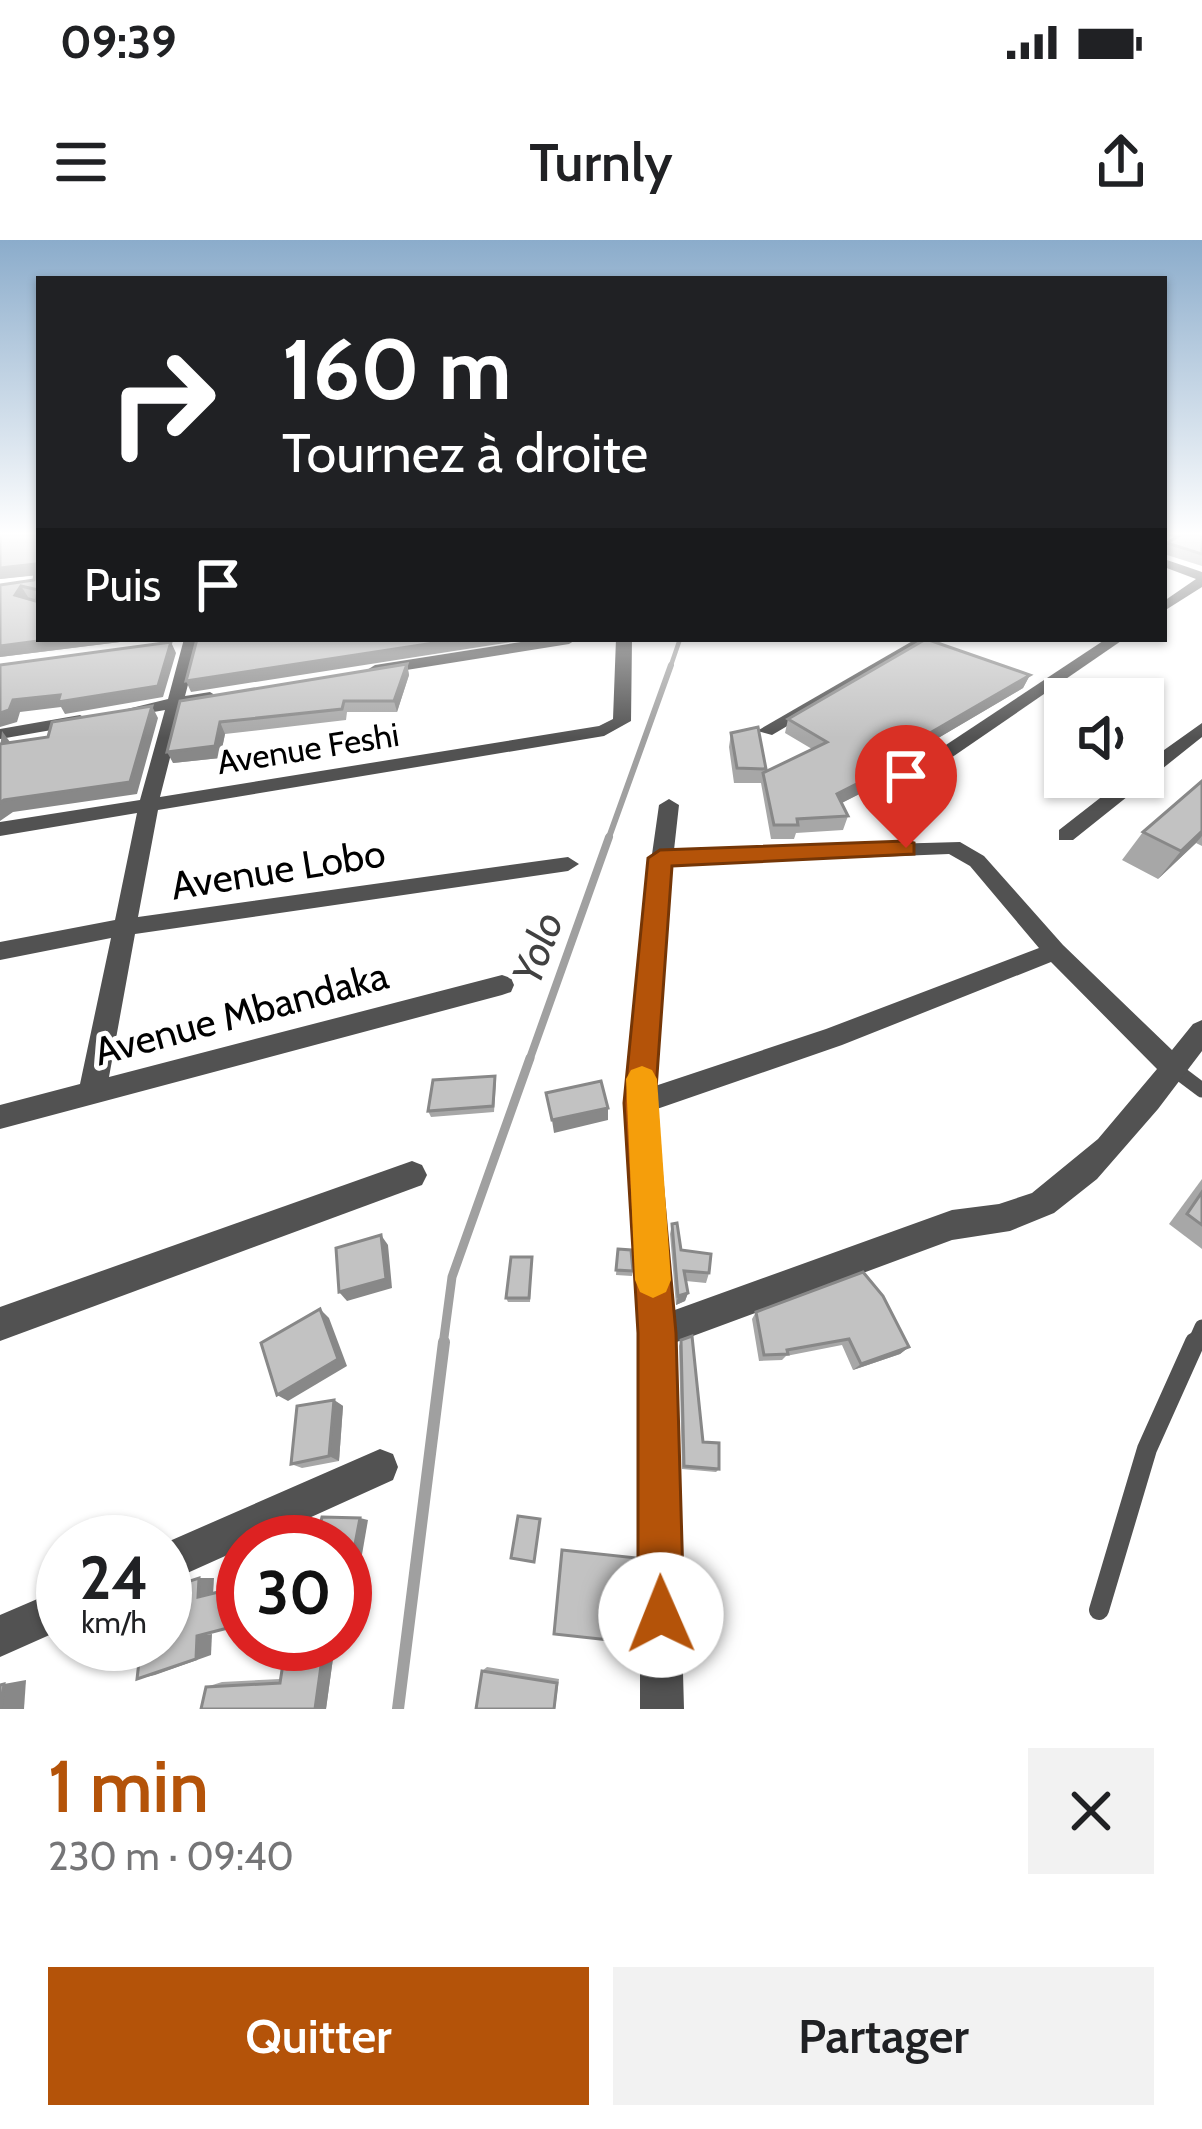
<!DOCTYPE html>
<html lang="fr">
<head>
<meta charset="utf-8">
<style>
	body { margin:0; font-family:Cabin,sans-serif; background:#f2f2f2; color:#202124; height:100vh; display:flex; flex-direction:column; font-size:45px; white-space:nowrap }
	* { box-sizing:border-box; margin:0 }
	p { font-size:39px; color:#757577 }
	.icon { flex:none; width:66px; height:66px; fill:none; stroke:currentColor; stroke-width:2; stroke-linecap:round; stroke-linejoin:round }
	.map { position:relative; height:1469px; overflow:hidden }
	.sheet { display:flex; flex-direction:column; background:#fff; flex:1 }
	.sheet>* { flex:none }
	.guide { position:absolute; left:36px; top:36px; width:1131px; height:366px; border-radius:0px; box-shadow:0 3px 9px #0004; background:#202124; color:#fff; overflow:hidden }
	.tools { position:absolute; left:1044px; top:438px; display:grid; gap:24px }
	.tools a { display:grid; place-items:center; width:120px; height:120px; border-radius:0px; background:#fff; box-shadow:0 3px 9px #0004; font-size:60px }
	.speed { position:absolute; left:36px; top:1275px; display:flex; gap:24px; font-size:60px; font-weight:700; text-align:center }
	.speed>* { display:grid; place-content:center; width:156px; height:156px; border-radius:50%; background:#fff; box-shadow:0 3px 9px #0004; line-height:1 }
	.speed small { font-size:30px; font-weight:400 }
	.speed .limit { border:18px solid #d22; background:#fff; color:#111 }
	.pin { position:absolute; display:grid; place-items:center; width:102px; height:102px; color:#fff; margin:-123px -51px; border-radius:50% 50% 50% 0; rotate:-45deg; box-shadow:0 0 12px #0007 }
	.pin .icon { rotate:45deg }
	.me { position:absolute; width:132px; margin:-66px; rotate:359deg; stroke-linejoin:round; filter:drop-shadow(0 0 9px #0008) }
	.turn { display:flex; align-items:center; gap:42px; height:252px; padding:0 48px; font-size:54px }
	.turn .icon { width:156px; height:156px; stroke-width:2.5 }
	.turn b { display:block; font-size:84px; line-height:102px }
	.then { display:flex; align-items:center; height:114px; padding:0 48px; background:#0003; gap:24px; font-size:45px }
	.round { display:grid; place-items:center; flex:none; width:126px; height:126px; border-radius:0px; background:#f2f2f2 }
	.summary { display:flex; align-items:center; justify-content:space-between; height:204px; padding:0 48px }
	h1 { font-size:72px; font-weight:600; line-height:90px; color:#b45309 }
	.button { display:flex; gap:24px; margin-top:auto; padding:24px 48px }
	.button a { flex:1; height:138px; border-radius:0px; background:#b45309; color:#fff; font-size:48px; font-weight:600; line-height:138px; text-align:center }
	.button a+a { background:#f2f2f2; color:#202124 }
	.status { display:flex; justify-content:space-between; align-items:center; height:84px; padding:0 60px; background:#fff; direction:ltr }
	.status svg { height:33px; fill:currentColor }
	header { display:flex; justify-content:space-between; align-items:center; height:156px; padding:0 48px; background:#fff; font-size:54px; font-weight:600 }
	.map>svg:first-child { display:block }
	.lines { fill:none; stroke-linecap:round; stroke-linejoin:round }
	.stream-far4 { stroke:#a0a0a0; stroke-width:4.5 }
	.stream-far3 { stroke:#a0a0a0; stroke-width:6 }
	.stream-far2 { stroke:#a0a0a0; stroke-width:8 }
	.stream-far1 { stroke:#a0a0a0; stroke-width:9 }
	.stream { stroke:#a0a0a0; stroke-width:12 }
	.lane-far1 { stroke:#525252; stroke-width:15 }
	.lane { stroke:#525252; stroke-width:20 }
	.street { fill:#525252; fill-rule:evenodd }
	.wall { fill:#a7a7a7 }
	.shaded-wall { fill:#888 }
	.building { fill:#c2c2c2; stroke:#888; stroke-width:3; fill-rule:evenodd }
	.route { fill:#b45309; stroke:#753606; stroke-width:3 }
	.slow { fill:#f59e0b }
	.labels { text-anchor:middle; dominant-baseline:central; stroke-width:10; stroke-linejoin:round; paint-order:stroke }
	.far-street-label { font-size:33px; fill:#000; stroke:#fff }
	.street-label { font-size:39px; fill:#000; stroke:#fff }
	.water-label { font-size:42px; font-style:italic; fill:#414141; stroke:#fff }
</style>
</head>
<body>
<div class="status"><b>09:39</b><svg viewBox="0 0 49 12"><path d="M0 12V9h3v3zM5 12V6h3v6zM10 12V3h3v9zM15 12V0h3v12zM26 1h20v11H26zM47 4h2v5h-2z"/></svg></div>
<header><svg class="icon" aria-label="menu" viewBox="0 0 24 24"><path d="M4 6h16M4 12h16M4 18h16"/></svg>Turnly<svg class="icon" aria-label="share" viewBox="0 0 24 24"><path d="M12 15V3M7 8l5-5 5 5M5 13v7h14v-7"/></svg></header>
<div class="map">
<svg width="1202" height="1469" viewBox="0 0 1202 1469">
	<rect width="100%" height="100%" fill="#fff"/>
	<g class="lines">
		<path class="stream-far4" d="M670,428L680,399"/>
		<path class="stream-far3" d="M608,600L671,425"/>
		<path class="stream-far2" d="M529,821L609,597"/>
		<path class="stream-far1" d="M443,1105L452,1037L530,818"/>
		<path class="stream" d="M398,1469L444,1102"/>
		<g class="lane-far1">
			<path d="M1174,829L1202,850"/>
			<path d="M1194,1105L1202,1087"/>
		</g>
		<path class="lane" d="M1099,1370L1147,1209L1195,1102"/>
		<g class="street">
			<path d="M1164,319L1202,332V347L1164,371V361L1196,339L1164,327Z"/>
			<path d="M184,399H200L185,456L210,452L218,457L183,467L160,557L599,486L613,479L616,399H632L631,481L604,496L158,570L138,677L568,617L579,624L568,631L135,694L109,837L502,735L511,738L514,745L511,752L502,755L0,889V865L80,844L111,698L0,720V702L115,680L137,573L0,596V582L140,560L165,470L120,478L111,473L168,459Z"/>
			<path d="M540,399H577L569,404L375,435L367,430L375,425Z"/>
			<path d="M916,399H935L772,495L757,491Z"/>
			<path d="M1106,399H1124L916,542H902V534Z"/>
			<path d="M80,475L89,480L86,484L0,499V489Z"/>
			<path d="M1202,483V497L1073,600H1059V590L1127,537H1143V525Z"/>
			<path d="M669,559L679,565L674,610L960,602L984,616L1063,705L1172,810L1193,784L1202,780V811L1158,869L1097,939L1054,973L1010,991L952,1000L674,1103L684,1469H640V1093L626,863L639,706L659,565ZM949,614L970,626L1039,708L826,789L655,846L672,625ZM1051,722L1157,829L1098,899L1032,953L999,964L952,970L672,1071L654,870L842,805Z"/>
			<path d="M412,921L422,925L427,935L422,945L0,1101V1067Z"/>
			<path d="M380,1209L393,1214L398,1227L393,1240L256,1302H243V1308L165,1343V1303Z"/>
			<path d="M63,1348V1389L0,1417V1375Z"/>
		</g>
	</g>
	<g class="wall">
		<path d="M39,292V399H144L0,417V345L34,340V335L0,339Z"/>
		<path d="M1164,292H1202V326L1164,314L1167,303L1176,298L1164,294Z"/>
		<path d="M407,424L409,435L397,472H347L346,480L225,494L220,518L173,523L180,461Z"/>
		<path d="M1030,435L1023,448L928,504L924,514L893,537L841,563L848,576L843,590L796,593L794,599H771L761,543H734L729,507L731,493L766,529V531L812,509L785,493L788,479Z"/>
		<path d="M1202,541V606L1196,603L1158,639L1122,620L1143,592Z"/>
		<path d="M496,842L494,872L431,877L428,871Z"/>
		<path d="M1202,939V1009L1169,984Z"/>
		<path d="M672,984L681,1010L709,1033L706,1043L686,1041L688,1053L685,1061L676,1065L670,994Z"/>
		<path d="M618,1009L633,1031L632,1036L616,1035Z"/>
		<path d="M532,1017L530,1062H508L506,1058Z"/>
		<path d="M756,1072L909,1107L900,1114L853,1130L842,1105L786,1116L782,1120L759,1121L752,1079Z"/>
		<path d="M681,1100L703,1202L719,1229L716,1232L682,1229L679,1106Z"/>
		<path d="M334,1160L343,1166L339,1221L302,1228L291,1224Z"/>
		<path d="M286,1404H335L326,1469H201L206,1447L222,1442L280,1439Z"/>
		<path d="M487,1427L559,1439L555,1469H476L482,1431Z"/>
	</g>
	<g class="shaded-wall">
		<path d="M36,324L39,335L0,339V328Z"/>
		<path d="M21,346L28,357L22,366L15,355Z"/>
		<path d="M53,399H144L0,417V406Z"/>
		<path d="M460,399H530L191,452L186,441Z"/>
		<path d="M171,402L176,413L163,457L65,474L61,467L20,472L17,482L0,487V473L13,460Z"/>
		<path d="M407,424L409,435L397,472L394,461Z"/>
		<path d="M1030,435L1023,448L928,504L924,514L893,537L832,568L837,554L923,497Z"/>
		<path d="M152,466L158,478L137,554L13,572L0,581V563Z"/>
		<path d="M220,482L225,494L220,518L173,523L167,512Z"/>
		<path d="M2,491L10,502L6,516L0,509Z"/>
		<path d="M1202,591V596L1196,603L1158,639L1181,611Z"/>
		<path d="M608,868V880L554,893L552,880Z"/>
		<path d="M381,995L388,1005L392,1048L347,1061L339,1052Z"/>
		<path d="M688,1053L685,1061L676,1065L678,1056Z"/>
		<path d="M320,1069L329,1078L347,1126L288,1161L277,1155Z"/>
		<path d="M909,1107L900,1114L853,1130L861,1124Z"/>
		<path d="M334,1160L343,1166L339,1221L329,1216Z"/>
		<path d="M360,1278L368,1280L351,1378L345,1379V1356Z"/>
		<path d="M199,1338H214L213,1356L198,1357Z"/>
		<path d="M212,1394L211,1415L155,1435L137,1439L197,1396Z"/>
		<path d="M324,1404H335L326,1469H315Z"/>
		<path d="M26,1440L24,1469H1L4,1444Z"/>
	</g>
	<g class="building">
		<path d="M0,292H39V399H53L0,406V345L34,340L36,324L0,328ZM21,346L38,350L36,361L15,355Z"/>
		<path d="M1185,292H1202V314L1167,303Z"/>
		<path d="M197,399H460L186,441Z"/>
		<path d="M926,399L1030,435L923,497L930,500L898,523L837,554L848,576L797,579L798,585H774L763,533L827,502L788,479Z"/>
		<path d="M171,402L158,446L58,462L60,455L13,460L9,470L0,473V425Z"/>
		<path d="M407,424L394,461H344L342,469L220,482L215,506L167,512L180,461Z"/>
		<path d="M152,466L130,542L4,560L0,563V504L48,497L52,482Z"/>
		<path d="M758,487L766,529L737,528L731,493Z"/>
		<path d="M1202,541V591L1181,611L1143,592Z"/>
		<path d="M495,836L493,866L428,871L433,840Z"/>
		<path d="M601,841L608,868L552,880L546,853Z"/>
		<path d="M1202,952V985L1187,974Z"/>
		<path d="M677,983L681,1010L711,1014L709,1033L684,1031L688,1053L678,1056L672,984Z"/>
		<path d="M381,995L386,1039L339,1052L336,1008Z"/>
		<path d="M618,1009L631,1010L633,1031L616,1030Z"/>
		<path d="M511,1017H532L529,1058H506Z"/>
		<path d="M863,1032L883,1056L909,1107L861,1124L849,1099L787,1110L788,1114L764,1115L756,1072Z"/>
		<path d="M320,1069L338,1119L277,1155L261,1103Z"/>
		<path d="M692,1096L703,1202L719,1203V1229L684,1226L681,1100Z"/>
		<path d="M334,1160L329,1216L291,1224L297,1166Z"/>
		<path d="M518,1276L540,1279L534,1322L511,1318Z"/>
		<path d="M322,1277L360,1278L345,1356V1302H316Z"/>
		<path d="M562,1310L637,1318V1403L554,1394Z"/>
		<path d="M199,1338L198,1357L243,1346V1384L197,1396L196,1419L137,1439L141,1404H165V1349Z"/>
		<path d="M286,1404H324L315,1469H201L206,1447L280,1443Z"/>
		<path d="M482,1431L557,1443L554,1469H476Z"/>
		<path d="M4,1444L1,1469H0V1445Z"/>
	</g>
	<linearGradient id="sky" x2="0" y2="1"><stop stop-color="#8baccb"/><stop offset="0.59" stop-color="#fff"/><stop offset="1" stop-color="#fff" stop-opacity="0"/></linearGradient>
	<rect width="1202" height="498" fill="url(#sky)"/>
	<path class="route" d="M906,601L914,603V614L672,626L655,863L676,1093L684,1375L677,1391L661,1398L644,1391L638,1375V1093L624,863L648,618L660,610Z"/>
	<path class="slow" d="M642,826L652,830L657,839L671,1040L666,1052L653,1058L640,1052L635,1040L626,839L631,830Z"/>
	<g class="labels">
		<g class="far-street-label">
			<text transform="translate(308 508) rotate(-9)">Avenue Feshi</text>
		</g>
		<g class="street-label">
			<text transform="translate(278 629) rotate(-9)">Avenue Lobo</text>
			<text transform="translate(241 773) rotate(-15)">Avenue Mbandaka</text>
		</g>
		<g class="water-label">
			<text transform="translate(537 708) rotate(-70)">Yolo</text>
		</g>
	</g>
</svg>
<div class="tools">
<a><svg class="icon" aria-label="sound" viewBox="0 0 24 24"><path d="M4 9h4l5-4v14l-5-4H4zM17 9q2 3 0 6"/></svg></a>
</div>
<div class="speed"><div>24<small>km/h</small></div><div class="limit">30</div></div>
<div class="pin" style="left:906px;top:608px;background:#d93025"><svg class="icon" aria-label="arrive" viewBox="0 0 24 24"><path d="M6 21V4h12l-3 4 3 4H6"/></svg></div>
<svg class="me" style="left:661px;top:1375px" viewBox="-20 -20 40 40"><circle r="19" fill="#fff"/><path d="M0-13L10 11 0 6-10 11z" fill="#b45309"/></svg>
<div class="guide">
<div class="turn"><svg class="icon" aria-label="right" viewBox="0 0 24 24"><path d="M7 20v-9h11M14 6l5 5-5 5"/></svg><div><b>160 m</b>Tournez à droite</div></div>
<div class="then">Puis<svg class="icon" aria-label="arrive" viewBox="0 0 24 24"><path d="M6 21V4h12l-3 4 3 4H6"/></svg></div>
</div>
</div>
<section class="sheet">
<div class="summary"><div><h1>1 min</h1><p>230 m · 09:40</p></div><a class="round"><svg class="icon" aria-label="close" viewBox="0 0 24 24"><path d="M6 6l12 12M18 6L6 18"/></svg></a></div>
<div class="button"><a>Quitter</a><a>Partager</a></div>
</section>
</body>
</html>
